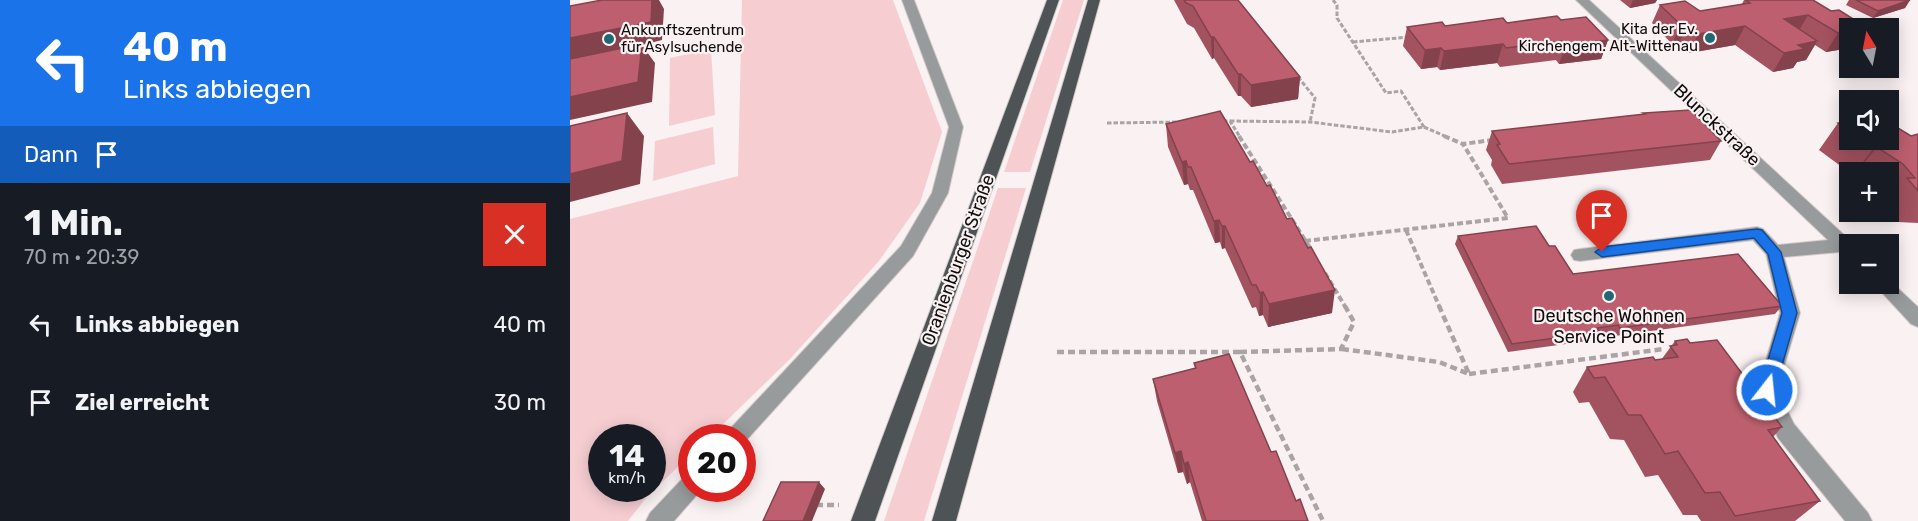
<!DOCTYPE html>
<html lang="de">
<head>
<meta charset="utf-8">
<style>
	body { margin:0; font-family:Rubik,sans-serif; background:#20242c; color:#f1f3f6; height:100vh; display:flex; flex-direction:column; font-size:22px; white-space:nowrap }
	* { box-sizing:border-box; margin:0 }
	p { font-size:20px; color:#9ea1a6 }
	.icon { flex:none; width:33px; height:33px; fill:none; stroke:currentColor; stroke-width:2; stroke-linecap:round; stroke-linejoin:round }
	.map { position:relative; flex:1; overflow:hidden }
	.details { display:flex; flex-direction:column; background:#171b24; width:570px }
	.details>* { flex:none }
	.banner { background:#1a73e8; color:#fff; overflow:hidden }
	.needle { width:39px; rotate:350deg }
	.buttons { position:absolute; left:1269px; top:18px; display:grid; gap:12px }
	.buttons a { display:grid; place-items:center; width:60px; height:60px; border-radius:0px; background:#171b24; box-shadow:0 3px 15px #0003; font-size:30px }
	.speed { position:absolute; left:18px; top:424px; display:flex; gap:12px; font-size:30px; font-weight:700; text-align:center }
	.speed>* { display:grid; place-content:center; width:78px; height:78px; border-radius:50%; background:#171b24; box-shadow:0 3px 15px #0003; line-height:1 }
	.speed small { font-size:15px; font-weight:400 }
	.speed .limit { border:9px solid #d22; background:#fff; color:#111 }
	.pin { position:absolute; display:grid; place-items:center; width:51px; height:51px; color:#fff; margin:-62px -26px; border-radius:50% 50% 50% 0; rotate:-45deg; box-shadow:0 0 6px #0007 }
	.pin .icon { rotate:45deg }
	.me { position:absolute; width:66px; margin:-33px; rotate:16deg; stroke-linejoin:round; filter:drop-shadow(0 0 4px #0008) }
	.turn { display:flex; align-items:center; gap:21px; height:126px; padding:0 24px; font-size:27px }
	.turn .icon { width:78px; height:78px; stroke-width:2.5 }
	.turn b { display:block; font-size:42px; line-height:51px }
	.then { display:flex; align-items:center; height:57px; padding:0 24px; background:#0003; gap:12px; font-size:22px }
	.round { display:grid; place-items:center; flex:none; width:63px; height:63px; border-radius:0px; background:#20242c }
	.overview { display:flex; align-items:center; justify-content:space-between; height:102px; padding:0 24px }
	h1 { font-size:36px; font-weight:700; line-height:45px }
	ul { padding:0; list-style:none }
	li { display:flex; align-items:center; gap:18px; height:78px; padding:0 24px }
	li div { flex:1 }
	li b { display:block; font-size:22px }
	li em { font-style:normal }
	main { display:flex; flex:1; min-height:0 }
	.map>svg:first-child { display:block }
	.green { fill:#f6ced2; fill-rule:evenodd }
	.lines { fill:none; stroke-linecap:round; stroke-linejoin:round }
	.minor-casing { stroke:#d4cccd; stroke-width:2 }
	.major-casing { stroke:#d4cccd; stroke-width:2 }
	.path-far2 { stroke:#aba4a5; stroke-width:3; stroke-dasharray:4.5 2; stroke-linecap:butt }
	.path-far1 { stroke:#aba4a5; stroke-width:4; stroke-dasharray:6 3; stroke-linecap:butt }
	.path { stroke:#aba4a5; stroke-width:4.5; stroke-dasharray:7 4; stroke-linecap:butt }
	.minor { fill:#989b9c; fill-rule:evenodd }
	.major { fill:#4e5455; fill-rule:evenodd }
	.wall { fill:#a3525f }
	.shaded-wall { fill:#84424d }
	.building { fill:#bd5f6e; stroke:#84424d; stroke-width:1.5 }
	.route { fill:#1a73e8; stroke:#114b97; stroke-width:1.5 }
	.poi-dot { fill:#1f6974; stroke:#faf1f2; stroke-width:2 }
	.labels { text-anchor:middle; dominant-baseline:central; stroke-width:4.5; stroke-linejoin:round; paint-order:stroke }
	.far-poi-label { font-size:15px; fill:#0f0c0c; stroke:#faf1f2; text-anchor:end }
	.street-label { font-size:18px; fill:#0f0c0c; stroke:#faf1f2 }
	.poi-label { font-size:18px; fill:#0f0c0c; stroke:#faf1f2 }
</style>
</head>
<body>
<main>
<section class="details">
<div class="banner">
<div class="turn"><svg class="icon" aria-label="left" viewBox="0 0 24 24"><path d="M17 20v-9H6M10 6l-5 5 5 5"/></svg><div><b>40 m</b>Links abbiegen</div></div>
<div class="then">Dann<svg class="icon" aria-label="arrive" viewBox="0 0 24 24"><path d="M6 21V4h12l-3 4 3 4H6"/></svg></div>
</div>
<div class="overview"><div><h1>1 Min.</h1><p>70 m · 20:39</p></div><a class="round" style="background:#d93025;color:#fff"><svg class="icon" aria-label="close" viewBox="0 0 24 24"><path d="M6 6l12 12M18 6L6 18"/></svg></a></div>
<ul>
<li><svg class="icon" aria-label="left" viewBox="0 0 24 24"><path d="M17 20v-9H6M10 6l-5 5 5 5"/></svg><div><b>Links abbiegen</b></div><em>40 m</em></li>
<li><svg class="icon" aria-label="arrive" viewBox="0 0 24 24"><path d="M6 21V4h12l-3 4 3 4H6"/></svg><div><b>Ziel erreicht</b></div><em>30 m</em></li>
</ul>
</section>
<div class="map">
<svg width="1348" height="521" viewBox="0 0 1348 521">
	<rect width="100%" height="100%" fill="#faf1f2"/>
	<g class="green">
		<path d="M172,0H323L372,132L350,203L309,261L220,359L139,438H122L121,454L76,498L58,521H0V219L168,176ZM32,438H82V489H32Z"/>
		<path d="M493,0H514L460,172H434Z"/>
		<path d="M141,49L145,115L99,126L100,58Z"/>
		<path d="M143,127L145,164L83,181L85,141Z"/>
		<path d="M428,188H456L354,521H314Z"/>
	</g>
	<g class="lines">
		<g class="minor-casing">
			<g id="minor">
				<path d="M332,0H344L393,127L378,193L343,256L172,445V438H155L158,431L331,246L362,193L379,127Z"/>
				<path d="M1006,0H1019L1284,244H1280V257L1270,252L1214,257L1230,313L1207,390L1224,424L1298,513L1302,521H1275L1208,438L1187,390L1210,313L1196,254L1183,240L1010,261L1004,260L1001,255L1004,250L1010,249L1187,227L1193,229L1208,245L1258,240Z"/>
				<path d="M1318,279L1348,307V327L1341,324L1304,284H1318Z"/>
				<path d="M122,474V489H132L104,521H76L80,513L114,477Z"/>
			</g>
		</g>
		<g class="major-casing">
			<g id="major">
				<path d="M477,0H489L305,521H281Z"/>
				<path d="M518,0H530L386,521H362Z"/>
			</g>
		</g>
		<g class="path-far2">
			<path d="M783,42L839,37"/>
			<path d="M728,77L745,98L740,122"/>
			<path d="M653,121H660L670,137"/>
			<path d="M660,121L740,122L822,132L854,127L831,91L816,93L767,18V5L763,0"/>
			<path d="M537,123L609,122"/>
			<path d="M854,127L877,137"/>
		</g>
		<g class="path-far1">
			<path d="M669,136L742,251"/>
			<path d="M874,136L893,144L922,140"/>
			<path d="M836,230L870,308"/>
			<path d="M735,241L938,218L893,144"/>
			<path d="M755,273L776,308"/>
		</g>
		<g class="path">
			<path d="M772,349L869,362L899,374L869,306"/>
			<path d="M487,352H670L753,521"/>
			<path d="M670,352L771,349L784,322L775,306"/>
			<path d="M899,374L1094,349"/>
			<path d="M246,505H269"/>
		</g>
		<use href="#minor" class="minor"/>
		<use href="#major" class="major"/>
	</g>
	<g class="wall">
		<path d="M604,0H668L730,77L728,99L681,107L671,96H668L644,58L642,59L624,28L617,24Z"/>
		<path d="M1050,0H1087L1085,3L1060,8Z"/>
		<path d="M1174,0H1243L1281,27L1274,49L1256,52L1245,45L1236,60L1227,62L1223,68L1203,72L1165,45L1119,53L1109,43L1102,44L1082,23L1090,5L1130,11L1172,4Z"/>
		<path d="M1279,0H1340L1335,8L1303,18L1276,5Z"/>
		<path d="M991,20L1038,40L1031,59L989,64L986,60L930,67L927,63L870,70L867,67L851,69L833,46L837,27L875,26Z"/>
		<path d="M1073,113L1151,141L1140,160L932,184L921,165L922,160L916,150L922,131L1073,115Z"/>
		<path d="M1280,120V140H1318L1341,136L1348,134V223L1328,222L1318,209V172L1280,173L1249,150L1268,123Z"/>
		<path d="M596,124L762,313L698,327L693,315L689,316L686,307L682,308L655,248L652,249L650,242L645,243L623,190H620L618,184L614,185L598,147Z"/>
		<path d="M888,236L979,246L1003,274L1212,306L1205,314L1045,336L1043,333L1028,335L1025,340L938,352L885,244Z"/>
		<path d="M1105,341L1120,343L1212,427L1203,437L1250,501L1225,521H1131L1127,515H1113L1088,475L1075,477L1054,440L1040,439L1019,402L1009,403L1003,392L1017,367L1091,360Z"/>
		<path d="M624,363L701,452L726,501L738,521H632L620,482L617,484L613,472L608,473L587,401L583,379L625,368Z"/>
	</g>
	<g class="shaded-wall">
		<path d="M82,0H89L94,9L92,40L72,45L85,63L82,102L0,120V38Z"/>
		<path d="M1063,0H1087L1085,3L1060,8Z"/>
		<path d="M1340,0L1335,8L1303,18L1308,11Z"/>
		<path d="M1238,15L1227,34L1214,19Z"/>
		<path d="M1285,20L1278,31H1280V40L1274,49L1256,52L1268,33L1273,22Z"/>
		<path d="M1118,24L1109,43L1102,44L1111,25Z"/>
		<path d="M1175,26L1165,45L1119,53L1128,34Z"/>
		<path d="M641,37H644V58L642,59Z"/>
		<path d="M1038,40L1031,59L989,64L996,45Z"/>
		<path d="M1247,41L1236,60L1227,62L1223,68L1203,72L1214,53L1228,45Z"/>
		<path d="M933,44L927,63L870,70L874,51Z"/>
		<path d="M871,48L867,67L851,69L855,50Z"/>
		<rect x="668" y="74" width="3" height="22"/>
		<path d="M730,77L728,99L681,107V85Z"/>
		<path d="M57,113L74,136L70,184L0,202V174Z"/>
		<path d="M1307,147L1287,172H1285L1303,149Z"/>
		<path d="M616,161L618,184L614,185L612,162Z"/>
		<path d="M649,220L650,242L645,243L644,221Z"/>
		<path d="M652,226H655V248L652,249Z"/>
		<path d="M765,290L762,313L698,327L699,304Z"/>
		<path d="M693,292V315L689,316L690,293Z"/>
		<path d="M611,451L613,472L608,473L605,453Z"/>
		<path d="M618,462L620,482L617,484L614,464Z"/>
		<path d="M249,482L255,489L242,521H233Z"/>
	</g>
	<g class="building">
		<path d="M32,0H82L81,22L0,38V6Z"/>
		<path d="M614,0H668L730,77L681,85L671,74H668L644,37H641L623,6L616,3Z"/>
		<path d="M1176,0H1243L1261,11L1269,10L1285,20L1273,22L1284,28H1280V31L1268,33L1238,15L1214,19L1247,41L1228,45L1235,49L1214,53L1175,26L1128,34L1118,24L1111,25L1090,5L1115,1L1130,11L1180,3Z"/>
		<path d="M1286,0H1340L1308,11Z"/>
		<path d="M987,16L991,20L1016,17L1038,40L996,45L992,41L936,48L933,44L874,51L871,48L855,50L837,27L872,22L875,26L933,18L937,23Z"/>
		<path d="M72,44L68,82L0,97V59Z"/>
		<path d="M1121,110L1151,141L939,164L927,145L930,144L922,131L1075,114L1073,113Z"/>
		<path d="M650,111L680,162L683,161L697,186L700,185L717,219L722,218L738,248L741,247L765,290L699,304L693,292L690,293L686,285H682L655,226H652L649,220L644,221L621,167H618L616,161L612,162L596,124Z"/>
		<path d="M57,113L52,161L0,174V126Z"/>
		<path d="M1280,120V132L1268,123Z"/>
		<path d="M1318,122L1341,136L1348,134V191L1337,178H1345L1333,164L1307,147L1303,149L1290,140H1318Z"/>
		<path d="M966,226L979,246H985L1003,274L1168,254L1212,306L1050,328L1048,325L1027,328L1030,332L942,344L888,236Z"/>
		<path d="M1117,339L1120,343L1147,340L1212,427L1198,430L1250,501L1165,516L1150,492L1135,493L1108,451L1095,454L1071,415H1058L1035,377L1024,378L1017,367L1083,357L1085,360L1108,357L1100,346L1107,345L1105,341Z"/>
		<path d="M659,354L701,452L706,451L726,501L730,499L738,521H636L618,462L614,464L611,451L605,453L583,379L626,368L624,363Z"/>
		<path d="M211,482H249L233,521H193Z"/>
	</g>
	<path class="route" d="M1187,229L1192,230L1211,252L1227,313L1205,390L1203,395L1197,397L1192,395L1189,390L1212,313L1198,254L1184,238L1032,257L1025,252L1032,247Z"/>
	<g class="poi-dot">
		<circle cx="1140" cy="38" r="6"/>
		<circle cx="39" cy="39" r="6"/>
		<circle cx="1039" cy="296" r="6"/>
	</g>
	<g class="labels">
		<g class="far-poi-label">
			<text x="1128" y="29">Kita der Ev.<tspan x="1128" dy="17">Kirchengem. Alt-Wittenau</tspan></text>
			<text x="51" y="30" text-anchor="start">Ankunftszentrum<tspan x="51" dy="17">für Asylsuchende</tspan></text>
		</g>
		<g class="street-label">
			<text transform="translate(1147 125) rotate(43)">Blunckstraße</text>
			<text transform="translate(388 260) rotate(-70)">Oranienburger Straße</text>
		</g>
		<g class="poi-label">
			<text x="1039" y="316">Deutsche Wohnen<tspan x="1039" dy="21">Service Point</tspan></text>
		</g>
	</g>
</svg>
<div class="buttons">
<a><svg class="needle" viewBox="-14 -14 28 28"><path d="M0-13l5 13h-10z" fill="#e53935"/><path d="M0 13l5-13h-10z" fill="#9ea1a6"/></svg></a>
<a><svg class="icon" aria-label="sound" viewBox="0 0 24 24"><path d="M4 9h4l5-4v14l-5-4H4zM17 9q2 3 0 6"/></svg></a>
<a>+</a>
<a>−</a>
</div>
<div class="speed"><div>14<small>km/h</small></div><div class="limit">20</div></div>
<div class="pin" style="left:1032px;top:252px;background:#d93025"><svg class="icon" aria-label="arrive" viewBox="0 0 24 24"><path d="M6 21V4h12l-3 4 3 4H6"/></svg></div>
<svg class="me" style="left:1197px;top:390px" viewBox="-20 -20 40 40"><circle r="17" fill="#1a73e8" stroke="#fff" stroke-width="3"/><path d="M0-11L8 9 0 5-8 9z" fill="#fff"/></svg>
</div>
</main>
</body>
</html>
